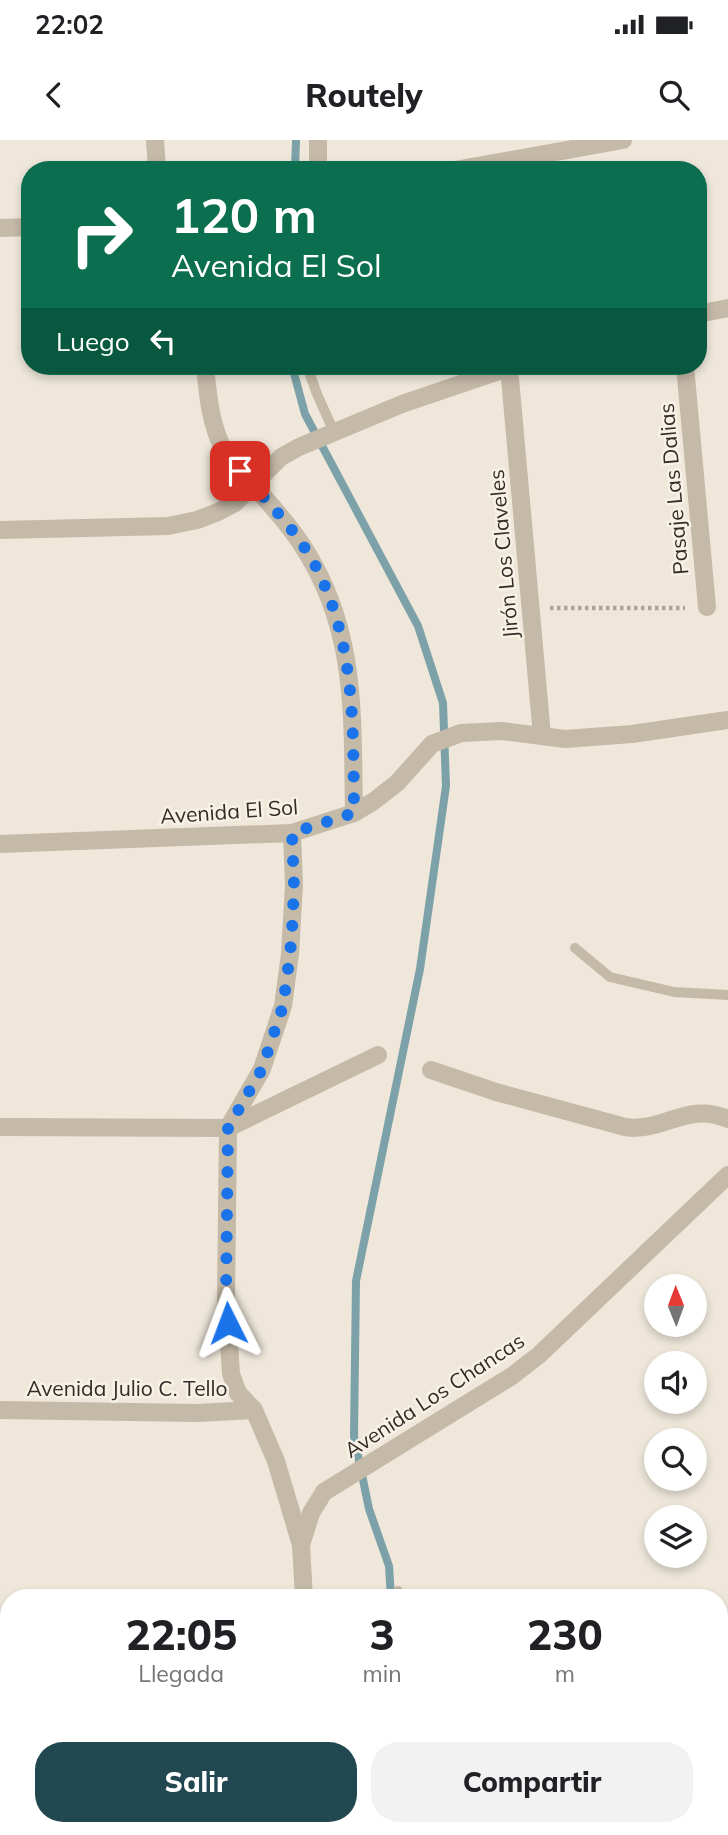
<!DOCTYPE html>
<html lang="es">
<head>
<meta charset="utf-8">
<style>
	body { margin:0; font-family:Mulish,sans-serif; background:#f2f2f2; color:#202124; height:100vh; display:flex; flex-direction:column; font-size:26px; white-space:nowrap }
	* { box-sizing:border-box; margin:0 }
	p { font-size:23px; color:#757577 }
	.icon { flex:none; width:38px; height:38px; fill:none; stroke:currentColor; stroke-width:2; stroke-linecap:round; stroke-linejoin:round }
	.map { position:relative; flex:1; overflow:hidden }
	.panel { position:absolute; left:0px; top:1449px; width:728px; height:247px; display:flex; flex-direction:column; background:#fff; border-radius:28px 28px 0 0; box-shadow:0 4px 10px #0003 }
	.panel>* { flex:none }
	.guide { position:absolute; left:21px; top:21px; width:686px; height:214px; border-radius:28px; box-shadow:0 4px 10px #0003; background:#0b6e4f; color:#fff; overflow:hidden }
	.needle { width:46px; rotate:359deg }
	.tools { position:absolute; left:644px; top:1134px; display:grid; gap:14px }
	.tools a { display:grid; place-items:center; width:63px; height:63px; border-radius:50%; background:#fff; box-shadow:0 4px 10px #0003; font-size:35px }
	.pin { position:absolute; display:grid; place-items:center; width:60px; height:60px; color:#fff; margin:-30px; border-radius:14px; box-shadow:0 4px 10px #0006 }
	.me { position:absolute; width:77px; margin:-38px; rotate:357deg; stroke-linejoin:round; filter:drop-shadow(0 0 5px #0008) }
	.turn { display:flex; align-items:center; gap:24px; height:147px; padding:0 35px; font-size:32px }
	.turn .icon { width:91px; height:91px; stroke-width:2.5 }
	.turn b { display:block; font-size:49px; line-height:60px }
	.then { display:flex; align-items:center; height:66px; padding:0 35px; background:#0003; gap:14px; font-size:26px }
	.eta { display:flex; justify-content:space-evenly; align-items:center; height:119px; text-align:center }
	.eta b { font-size:42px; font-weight:800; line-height:49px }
	.cta { display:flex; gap:14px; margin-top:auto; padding:14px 35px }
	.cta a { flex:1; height:80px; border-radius:28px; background:#214750; color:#fff; font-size:28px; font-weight:800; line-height:80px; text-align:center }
	.cta a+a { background:#f2f2f2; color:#202124 }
	.status { display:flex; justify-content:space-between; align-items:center; height:49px; padding:0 35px; background:#fff; direction:ltr }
	.status svg { height:19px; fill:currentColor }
	header { display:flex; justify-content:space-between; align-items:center; height:91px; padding:0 35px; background:#fff; font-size:32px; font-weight:800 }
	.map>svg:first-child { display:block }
	.green { fill:#adbc9c }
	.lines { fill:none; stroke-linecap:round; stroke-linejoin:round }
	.stream { stroke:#7ca1a8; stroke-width:8 }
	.path { stroke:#b1a392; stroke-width:4.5; stroke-dasharray:3.5 3.5; stroke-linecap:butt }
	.lane { stroke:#c5b9a7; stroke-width:10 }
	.street { stroke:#c5b9a7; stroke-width:18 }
	.route { stroke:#1a73e8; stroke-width:12; stroke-dasharray:0 21.6 }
	.labels { text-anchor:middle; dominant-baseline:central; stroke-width:5; stroke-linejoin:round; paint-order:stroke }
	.street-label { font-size:21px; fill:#332c27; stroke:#f7f1e6 }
</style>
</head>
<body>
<div class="status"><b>22:02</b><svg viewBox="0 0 49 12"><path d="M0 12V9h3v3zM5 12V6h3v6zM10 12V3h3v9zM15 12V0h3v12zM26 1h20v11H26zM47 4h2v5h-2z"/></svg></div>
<header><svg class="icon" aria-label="back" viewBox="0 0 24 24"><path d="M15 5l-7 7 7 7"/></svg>Routely<svg class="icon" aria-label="search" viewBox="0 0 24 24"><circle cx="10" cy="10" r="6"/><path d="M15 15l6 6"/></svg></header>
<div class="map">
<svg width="728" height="1695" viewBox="0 0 728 1695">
	<rect width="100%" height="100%" fill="#eee7da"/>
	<g class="green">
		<path d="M0,1507H6L9,1512V1687H83L84,1695H0Z"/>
		<path d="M719,1599H728V1695H592L591,1687H719Z"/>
	</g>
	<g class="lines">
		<g class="stream">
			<path d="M295,30L296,0"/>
			<path d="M292,226L305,274L418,486L443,563L446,646L420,829L356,1141L354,1296L369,1369L389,1426L391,1458"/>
			<path d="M409,1687L410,1695"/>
		</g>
		<path class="path" d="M550,468H685"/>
		<g class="lane">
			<path d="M307,226L317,254L334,292"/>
			<path d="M575,808L610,837L674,852L728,855"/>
			<path d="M398,1451V1458"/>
			<path d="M418,1687L419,1695"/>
		</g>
		<g class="street">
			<path d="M155,0L157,30"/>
			<path d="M318,0V30"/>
			<path d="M455,30L623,0"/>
			<path d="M0,88L30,87"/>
			<path d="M698,174L728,168"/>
			<path d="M205,226C208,256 210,283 224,311C249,343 280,371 302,405C358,490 352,577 354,673"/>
			<path d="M685,226L707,467"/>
			<path d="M509,227L542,596"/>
			<path d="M0,390L168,386L197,380L218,372L235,363L281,317L299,307L402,264L514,226"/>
			<path d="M292,693L294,745L290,814L283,866L262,929L228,988L226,1158L231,1234L238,1253L254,1270L276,1321L301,1405L304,1458"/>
			<path d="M0,704L292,693L354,673L374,661L397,643L432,604L461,593L502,591L565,599L632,594L728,580"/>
			<path d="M431,930L496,952L625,987C663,993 687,961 728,979"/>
			<path d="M0,987L228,988L378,915"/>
			<path d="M0,1270L197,1273L254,1270"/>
			<path d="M301,1405L311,1373L324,1352L512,1236L539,1215L728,1035"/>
			<path d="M0,1500H9"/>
			<path d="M104,1687V1695"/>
			<path d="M307,1695V1687"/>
		</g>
	</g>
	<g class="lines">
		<path class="route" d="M228,1183L226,1158L228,988L262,929L283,866L290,814L292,791L294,746L292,693L354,673C353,589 356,505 316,427C297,391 267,361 240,331"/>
	</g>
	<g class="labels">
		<g class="street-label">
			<text transform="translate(673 349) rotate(-95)">Pasaje Las Dalias</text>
			<text transform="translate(503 414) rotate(-95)">Jirón Los Claveles</text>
			<text transform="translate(229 671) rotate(-4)">Avenida El Sol</text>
			<text x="127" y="1248">Avenida Julio C. Tello</text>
			<text transform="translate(434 1255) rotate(-33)">Avenida Los Chancas</text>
		</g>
	</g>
</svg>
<div class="tools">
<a><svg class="needle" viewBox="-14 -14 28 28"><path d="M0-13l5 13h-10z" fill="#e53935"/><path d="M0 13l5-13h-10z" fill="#757577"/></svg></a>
<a><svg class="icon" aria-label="sound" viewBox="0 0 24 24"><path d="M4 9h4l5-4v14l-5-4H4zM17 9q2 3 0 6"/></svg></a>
<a><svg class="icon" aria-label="search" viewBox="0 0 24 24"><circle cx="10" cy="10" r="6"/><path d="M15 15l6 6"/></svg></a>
<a><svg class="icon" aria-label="layers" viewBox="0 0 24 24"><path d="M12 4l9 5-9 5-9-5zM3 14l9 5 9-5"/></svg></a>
</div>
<div class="pin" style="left:240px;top:331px;background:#d93025"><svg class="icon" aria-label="arrive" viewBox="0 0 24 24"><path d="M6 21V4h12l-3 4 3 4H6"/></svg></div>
<svg class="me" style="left:228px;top:1183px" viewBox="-20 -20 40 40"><path d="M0-17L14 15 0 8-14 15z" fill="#1a73e8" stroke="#fff" stroke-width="4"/></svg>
<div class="guide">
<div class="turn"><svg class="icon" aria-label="right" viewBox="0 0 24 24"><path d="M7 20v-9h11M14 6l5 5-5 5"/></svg><div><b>120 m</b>Avenida El Sol</div></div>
<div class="then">Luego<svg class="icon" aria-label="left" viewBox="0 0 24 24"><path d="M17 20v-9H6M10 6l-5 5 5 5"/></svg></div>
</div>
<section class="panel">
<div class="eta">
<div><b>22:05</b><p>Llegada</p></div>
<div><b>3</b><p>min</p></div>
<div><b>230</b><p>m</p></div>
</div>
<div class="cta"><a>Salir</a><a>Compartir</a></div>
</section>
</div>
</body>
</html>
